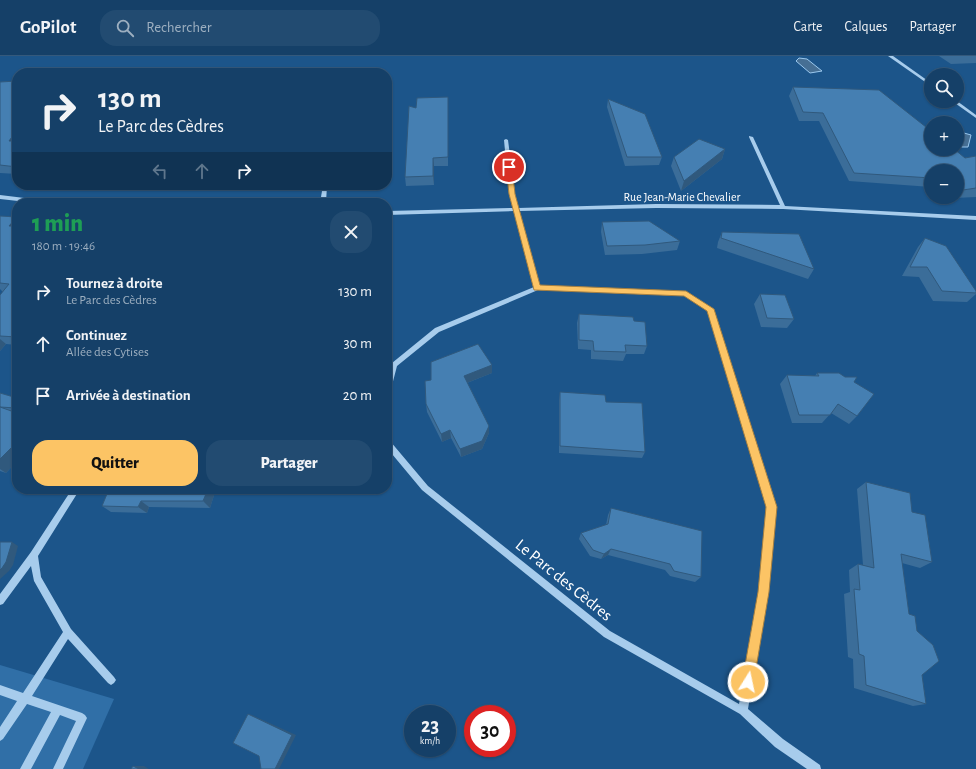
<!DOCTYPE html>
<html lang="fr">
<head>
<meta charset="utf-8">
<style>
	body { margin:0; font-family:"Alegreya Sans",sans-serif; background:#224b71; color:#f1f3f6; height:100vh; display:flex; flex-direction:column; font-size:15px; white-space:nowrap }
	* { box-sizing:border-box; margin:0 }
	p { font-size:13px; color:#9dafc0 }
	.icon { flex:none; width:22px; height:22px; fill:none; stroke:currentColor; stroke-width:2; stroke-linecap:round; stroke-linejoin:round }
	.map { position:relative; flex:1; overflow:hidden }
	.side { position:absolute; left:12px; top:142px; width:380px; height:296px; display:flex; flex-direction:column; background:#154068; border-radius:16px; box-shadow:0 1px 3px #0004,0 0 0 1px #34597c }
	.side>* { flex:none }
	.guide { position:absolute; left:12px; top:12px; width:380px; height:122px; border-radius:16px; box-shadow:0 1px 3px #0004,0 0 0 1px #34597c; background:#154068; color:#f1f3f6; overflow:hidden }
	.controls { position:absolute; left:924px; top:12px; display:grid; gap:8px }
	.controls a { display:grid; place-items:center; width:40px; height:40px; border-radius:50%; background:#154068; box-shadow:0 1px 3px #0004,0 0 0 1px #34597c; font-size:20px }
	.speed { position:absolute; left:404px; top:649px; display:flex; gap:8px; font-size:20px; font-weight:700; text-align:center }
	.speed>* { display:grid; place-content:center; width:52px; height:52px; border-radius:50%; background:#154068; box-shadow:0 1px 3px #0004,0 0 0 1px #34597c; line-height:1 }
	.speed small { font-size:10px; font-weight:400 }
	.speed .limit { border:6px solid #d22; background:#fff; color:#111 }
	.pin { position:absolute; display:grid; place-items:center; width:34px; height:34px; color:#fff; margin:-17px; border:2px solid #fff; border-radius:50%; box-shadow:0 1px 4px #0007 }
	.me { position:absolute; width:44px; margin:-22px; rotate:10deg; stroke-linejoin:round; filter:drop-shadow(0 0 3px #0008) }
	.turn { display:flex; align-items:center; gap:14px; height:84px; padding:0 20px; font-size:18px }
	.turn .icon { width:52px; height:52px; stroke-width:2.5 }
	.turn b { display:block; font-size:28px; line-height:34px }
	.lanes { display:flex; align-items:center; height:38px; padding:0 20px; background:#0003; justify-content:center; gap:20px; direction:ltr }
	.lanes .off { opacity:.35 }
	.round { display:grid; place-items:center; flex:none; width:42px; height:42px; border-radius:16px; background:#224b71 }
	.head { display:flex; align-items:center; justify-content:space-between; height:68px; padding:0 20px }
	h1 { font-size:24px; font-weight:800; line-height:30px; color:#1e9e55 }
	.primary-button { display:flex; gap:8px; margin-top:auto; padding:8px 20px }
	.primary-button a { flex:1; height:46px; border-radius:16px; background:#fcc465; color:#111; font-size:16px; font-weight:800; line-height:46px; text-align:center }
	.primary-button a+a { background:#224b71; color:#f1f3f6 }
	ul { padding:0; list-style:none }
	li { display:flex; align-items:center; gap:12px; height:52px; padding:0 20px }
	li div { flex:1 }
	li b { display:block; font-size:15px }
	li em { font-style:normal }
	header { display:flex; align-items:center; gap:24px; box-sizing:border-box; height:56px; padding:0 20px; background:#154068; border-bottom:1px solid #34597c }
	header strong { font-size:19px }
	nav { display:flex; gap:22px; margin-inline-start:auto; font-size:14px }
	.search { width:280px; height:36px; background:#224b71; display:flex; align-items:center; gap:10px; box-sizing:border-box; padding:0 14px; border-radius:16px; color:#9dafc0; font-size:15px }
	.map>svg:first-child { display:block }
	.green { fill:#306fa7 }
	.water { fill:#466f94; stroke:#9ac8ee }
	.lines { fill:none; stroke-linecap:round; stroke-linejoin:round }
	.minor { fill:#a7ccec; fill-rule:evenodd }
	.wall { fill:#3b6d99 }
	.shaded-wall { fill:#30597d }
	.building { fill:#457fb2; stroke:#30597d }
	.route { fill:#fcc465; stroke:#a47f42 }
	.labels { text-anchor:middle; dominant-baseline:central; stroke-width:3; stroke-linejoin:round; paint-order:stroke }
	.far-street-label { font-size:12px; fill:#fff; stroke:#1c558a }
	.near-street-label { font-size:17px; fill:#fff; stroke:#1c558a }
</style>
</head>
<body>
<header>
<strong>GoPilot</strong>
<div class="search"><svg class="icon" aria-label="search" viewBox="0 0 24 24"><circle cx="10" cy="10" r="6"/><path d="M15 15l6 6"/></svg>Rechercher</div>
<nav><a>Carte</a><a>Calques</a><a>Partager</a></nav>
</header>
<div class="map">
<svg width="976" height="713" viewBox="0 0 976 713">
	<rect width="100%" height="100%" fill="#1c558a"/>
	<path class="green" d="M0,609L114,643L83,713H0Z"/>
	<g class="water">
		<path d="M799,2L807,3L822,15L810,17L796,5Z"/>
		<path d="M957,75L971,79L968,91H962L957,89Z"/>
	</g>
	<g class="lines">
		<g class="minor">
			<path d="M888,0H893L931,27V30Z"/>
			<path d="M952,45H957L976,59V62Z"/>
			<path d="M749,80L753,81L785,150L976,160V164L783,153L656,152L519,155L539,230L686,236L713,253L775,451L767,536L748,653L783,683L820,709L821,713H807L775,691L740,658L604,581L422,434L387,392V384L390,385L428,430L610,575L739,648L759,536L767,451L707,254L685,240L538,234L439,276L397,310L390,337L389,339L387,340V324L392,307L435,272L534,231L514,155L387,159V155L513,152L509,138L504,84L506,83L508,84L515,138L518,152L656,148L780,149L749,81Z"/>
			<path d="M323,129H327L326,147H320Z"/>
			<path d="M0,139L49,145L52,147H36L0,143Z"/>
			<path d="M72,433H80L38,500L41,521L71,573L114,621L116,624L114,627L111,629L108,627L68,583L32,640L82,657L85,659L87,662L63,713H53L76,665L60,659L31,713H20L51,656L27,648L3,683L0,685V671L17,645L0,639V629L23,637L63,576L34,525L31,510L3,548L0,549V538L31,496Z"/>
		</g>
	</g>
	<g class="wall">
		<path d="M939,0H976V7L951,8Z"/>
		<path d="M17,25V118L0,117V26Z"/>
		<path d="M793,31L965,102L976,100V141L955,142L954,141H957V115H931V131L849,125L819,65H799L789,40Z"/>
		<path d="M608,43L662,101L659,109L625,110L607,51Z"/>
		<path d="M448,50V110H434V129L406,130L405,121L416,52Z"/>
		<path d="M725,93L722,103L681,135L671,110L674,101Z"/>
		<path d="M0,160L17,161V289L6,288L0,295V239L3,236L0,233Z"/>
		<path d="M602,166L680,185L677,194L642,198L605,199L601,176Z"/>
		<path d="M722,176L814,213L808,223L717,192L718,186Z"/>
		<path d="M925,182L976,237V238L967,246L933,245L919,221L902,220L918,191Z"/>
		<path d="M760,238L794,263L787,272L761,271L754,248Z"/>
		<path d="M579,258L634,265L647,290L644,298H626L623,305L591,303V294L578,293L577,267Z"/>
		<path d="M492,309V317L467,327L489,377L482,393L461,401L451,382L442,386L427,356L426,348L431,324Z"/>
		<path d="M817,317L857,360L849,368L831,357L822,367H792L780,328L787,319L815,320Z"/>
		<path d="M560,336L606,346L645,396L642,402L559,397V344Z"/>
		<path d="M0,337L17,342V405L6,417L0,415Z"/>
		<path d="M866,426L912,456L932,506L920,512L902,507L909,558L922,619L926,648L913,650L854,632L853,603L848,601L844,538L850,536L849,514L858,508L863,509L857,433Z"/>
		<path d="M216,433L210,452L149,451L147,457L111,456L102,450Z"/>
		<path d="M611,452L701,521L695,526L670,520L665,514L608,499L601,503L590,500L579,483L581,477L606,469L608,459Z"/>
	</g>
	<g class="shaded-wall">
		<path d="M17,74V90L9,85Z"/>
		<path d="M725,93L722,103L681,135L684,125Z"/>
		<path d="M433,102L434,110V129L433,120Z"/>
		<path d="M17,161V179L9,170Z"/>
		<path d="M0,283L6,288L0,295Z"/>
		<path d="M492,309V317L464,328V320Z"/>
		<path d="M489,370V377L482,393L461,401L460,393Z"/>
		<path d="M450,374L451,382L442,386L441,378Z"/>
		<path d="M17,386V405L6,417L0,413V403Z"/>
		<path d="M208,433H216L210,452L203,445Z"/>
		<path d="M141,445L149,451L147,457L138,451Z"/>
		<path d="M12,486L18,490L13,509L9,515L0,523V514Z"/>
		<path d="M611,493L608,499L601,503L604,498Z"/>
		<path d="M248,658L252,659L296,679L279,713H275Z"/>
		<path d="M133,710H144L149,713H139Z"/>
	</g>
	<g class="building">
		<path d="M17,25V74L9,85H17V111L0,109V26Z"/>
		<path d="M793,31L879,34L931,75V93H954L965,102L976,100V132L963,134L957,129V115H931V122L854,117L823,57L803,56Z"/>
		<path d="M448,41V101L433,102V120L405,121L409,50L416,52L417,42Z"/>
		<path d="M608,43L645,58L662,101H627Z"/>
		<path d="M699,83L725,93L684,125L674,101Z"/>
		<path d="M0,160L17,161L9,170H17V281L0,280V239L9,228L0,227Z"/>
		<path d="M649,165L680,185L645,189L607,190L602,166Z"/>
		<path d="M722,176L799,178L814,213L721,182Z"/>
		<path d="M925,182L946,190L976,235V237L942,235L927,211H910Z"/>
		<path d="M760,238L785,239L794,263L767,262Z"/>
		<path d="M579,258L633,261L634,265L645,266L647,290L625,289L626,296L594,295L593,285L579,284Z"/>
		<path d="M478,288L492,309L464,320L489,370L482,385L460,393L450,374L441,378L426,348L425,325L431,324V306Z"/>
		<path d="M817,317H839L845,321H857L854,326L874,338L857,360L838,348L830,359H799L787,319L819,320Z"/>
		<path d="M560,336L605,339L606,346L642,347L645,396L560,390Z"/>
		<path d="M0,337L17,342L16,352L0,351Z"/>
		<path d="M0,351L17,357V386L0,403Z"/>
		<path d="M866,426L910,437L912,456L925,459L932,506L901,498L909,558L915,560L917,575L933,589L939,605L922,619L926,648L866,629L864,600L859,598L854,533L860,534L858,508L874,512Z"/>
		<path d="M109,433H208L203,445H141L138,451L102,450Z"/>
		<path d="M611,452L702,475L701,521L674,515L670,508L611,493L604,498L593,494L581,477L608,468Z"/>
		<path d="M0,486H12L6,506L2,512L0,514Z"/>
		<path d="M248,658L292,679L275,713H261L259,700L233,687Z"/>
		<path d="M133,710L139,713H131Z"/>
	</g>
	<path class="route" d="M509,109L512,111L515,138L540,229L686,235L714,253L777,451L769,536L753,630L748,632L744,630L742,626L758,536L766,451L707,255L684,240L534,234L509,138L506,111Z"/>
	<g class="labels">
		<g class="far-street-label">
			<text x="682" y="141">Rue Jean-Marie Chevalier</text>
		</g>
		<g class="near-street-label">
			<text transform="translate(564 524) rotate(39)">Le Parc des Cèdres</text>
		</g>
	</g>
</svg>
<div class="controls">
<a><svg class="icon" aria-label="search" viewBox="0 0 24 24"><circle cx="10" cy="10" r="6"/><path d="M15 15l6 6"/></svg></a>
<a>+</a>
<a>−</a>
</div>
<div class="speed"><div>23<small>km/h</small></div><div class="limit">30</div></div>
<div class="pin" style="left:509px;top:111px;background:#d93025"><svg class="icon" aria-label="arrive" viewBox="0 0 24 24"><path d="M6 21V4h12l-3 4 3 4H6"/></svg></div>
<svg class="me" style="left:748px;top:626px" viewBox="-20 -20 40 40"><circle r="17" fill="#fcc465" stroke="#fff" stroke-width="3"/><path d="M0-11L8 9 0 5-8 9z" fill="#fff"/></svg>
<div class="guide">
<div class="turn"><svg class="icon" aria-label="right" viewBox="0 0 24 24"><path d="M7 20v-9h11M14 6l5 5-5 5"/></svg><div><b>130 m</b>Le Parc des Cèdres</div></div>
<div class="lanes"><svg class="icon off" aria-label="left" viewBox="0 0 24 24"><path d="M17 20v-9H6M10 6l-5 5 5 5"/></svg><svg class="icon off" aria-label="ahead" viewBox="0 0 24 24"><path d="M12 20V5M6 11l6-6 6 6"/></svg><svg class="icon" aria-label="right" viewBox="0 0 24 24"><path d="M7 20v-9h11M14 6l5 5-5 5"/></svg></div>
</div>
<section class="side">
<div class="head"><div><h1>1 min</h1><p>180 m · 19:46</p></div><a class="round"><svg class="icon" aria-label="close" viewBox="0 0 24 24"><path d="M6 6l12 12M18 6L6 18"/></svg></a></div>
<ul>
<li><svg class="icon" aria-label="right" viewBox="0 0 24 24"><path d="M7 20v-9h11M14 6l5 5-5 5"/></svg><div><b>Tournez à droite</b><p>Le Parc des Cèdres</p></div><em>130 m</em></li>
<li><svg class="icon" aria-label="ahead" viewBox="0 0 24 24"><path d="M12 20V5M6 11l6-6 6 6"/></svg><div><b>Continuez</b><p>Allée des Cytises</p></div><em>30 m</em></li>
<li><svg class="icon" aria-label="arrive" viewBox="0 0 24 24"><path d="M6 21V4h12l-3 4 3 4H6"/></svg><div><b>Arrivée à destination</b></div><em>20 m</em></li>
</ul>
<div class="primary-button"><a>Quitter</a><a>Partager</a></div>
</section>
</div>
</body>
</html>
